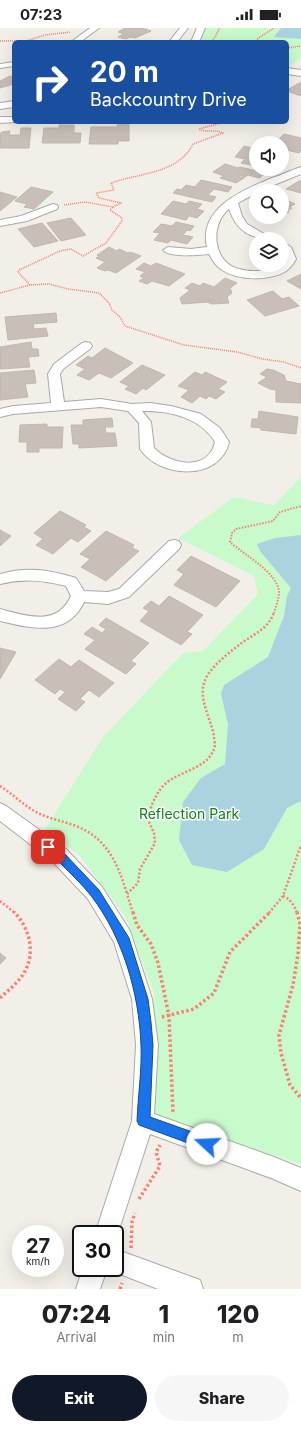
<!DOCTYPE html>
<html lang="en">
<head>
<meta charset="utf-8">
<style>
	body { margin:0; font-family:Inter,sans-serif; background:#f6f6f6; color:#202124; height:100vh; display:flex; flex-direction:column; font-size:15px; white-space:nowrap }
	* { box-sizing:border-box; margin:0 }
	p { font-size:13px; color:#757577 }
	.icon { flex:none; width:22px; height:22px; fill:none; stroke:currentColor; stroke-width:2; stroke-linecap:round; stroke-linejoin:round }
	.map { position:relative; height:1261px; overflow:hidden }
	.details { display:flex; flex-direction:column; background:#fff; flex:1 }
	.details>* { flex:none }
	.hud { position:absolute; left:12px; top:12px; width:277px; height:84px; border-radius:6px; box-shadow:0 4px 16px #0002; background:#1a4fa0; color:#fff; overflow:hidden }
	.controls { position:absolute; left:249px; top:108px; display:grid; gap:8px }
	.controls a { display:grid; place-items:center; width:40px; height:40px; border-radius:50%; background:#fff; box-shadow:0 4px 16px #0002; font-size:20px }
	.speed { position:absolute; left:12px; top:1197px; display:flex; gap:8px; font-size:20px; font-weight:700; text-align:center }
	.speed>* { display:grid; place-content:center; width:52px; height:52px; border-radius:50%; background:#fff; box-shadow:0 4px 16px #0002; line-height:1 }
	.speed small { font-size:10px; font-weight:400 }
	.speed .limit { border:2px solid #111; border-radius:6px; background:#fff; color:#111 }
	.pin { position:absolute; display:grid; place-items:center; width:34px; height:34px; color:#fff; margin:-17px; border-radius:8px; box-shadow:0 2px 6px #0006 }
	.me { position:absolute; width:44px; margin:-22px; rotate:290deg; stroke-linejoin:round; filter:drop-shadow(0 0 3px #0008) }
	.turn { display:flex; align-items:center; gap:14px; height:84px; padding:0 12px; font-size:18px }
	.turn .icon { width:52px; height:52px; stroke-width:2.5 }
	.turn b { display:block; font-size:28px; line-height:34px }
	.eta { display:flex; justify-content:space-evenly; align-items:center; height:68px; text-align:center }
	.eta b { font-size:24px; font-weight:800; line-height:28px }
	.primary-button { display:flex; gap:8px; margin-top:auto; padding:8px 12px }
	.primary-button a { flex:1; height:46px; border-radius:24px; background:#111827; color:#fff; font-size:16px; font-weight:800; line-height:46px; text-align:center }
	.primary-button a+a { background:#f6f6f6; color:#202124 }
	.status { display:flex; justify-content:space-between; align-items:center; height:28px; padding:0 20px; background:#fff; direction:ltr }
	.status svg { height:11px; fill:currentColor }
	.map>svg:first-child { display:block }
	.park { fill:#c8facc }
	.water { fill:#aad3df }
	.building { fill:#c7bfb8; stroke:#c4b6ab }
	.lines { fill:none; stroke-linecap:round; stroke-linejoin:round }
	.minor-casing { stroke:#a9a9a9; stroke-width:2 }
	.path-far3 { stroke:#fa8072; stroke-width:1.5; stroke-dasharray:1 1; stroke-linecap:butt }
	.path-far2 { stroke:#fa8072; stroke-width:2; stroke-dasharray:1.5 1.5; stroke-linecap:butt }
	.path-far1 { stroke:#fa8072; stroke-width:2.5; stroke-dasharray:2 2; stroke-linecap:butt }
	.path { stroke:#fa8072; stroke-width:3.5; stroke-dasharray:2.5 2.5; stroke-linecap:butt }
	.minor { fill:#fff; fill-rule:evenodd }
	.route { fill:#1a73e8; stroke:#114b97 }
	.labels { text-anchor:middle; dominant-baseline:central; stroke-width:3; stroke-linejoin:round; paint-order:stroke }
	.park-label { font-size:14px; fill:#0c8416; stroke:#fff }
</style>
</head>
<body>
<div class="status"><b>07:23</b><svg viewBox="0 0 49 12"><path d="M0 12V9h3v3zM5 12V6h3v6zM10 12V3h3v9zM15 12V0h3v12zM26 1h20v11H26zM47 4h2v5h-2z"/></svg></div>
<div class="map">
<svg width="301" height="1261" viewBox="0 0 301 1261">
	<rect width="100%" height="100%" fill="#f2efe9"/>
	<g class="park">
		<path d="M204,0H301V30L287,40V14H199Z"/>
		<path d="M301,449V1136L149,1087L154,965L125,888L79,827L45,801L103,709L183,625L203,623L258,566L254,548L178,510L234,469L274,477Z"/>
	</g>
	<g class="water">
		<path d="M281,0H301V11L274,9Z"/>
		<path d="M301,507V773L287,780L264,821L227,844L192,837L179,812L183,774L201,750L225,736L228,696L221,666L224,657L268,629L284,588L287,568L291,560L260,523L257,516L275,510Z"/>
	</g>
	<g class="building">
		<path d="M125,0H142L151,3L135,10L130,9L126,11L118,9L124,6L118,4Z"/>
		<path d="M10,48L14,49V56L0,60V53Z"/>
		<path d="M301,54V68L287,63V62Z"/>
		<path d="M118,95H129V113H118V116H89L91,99H117Z"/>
		<path d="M59,97H74V105H81L80,115H42L44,100H59Z"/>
		<path d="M21,100H31L29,120H0V105H2V104L10,103L9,107H20Z"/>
		<path d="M284,106L301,110V122L299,125L282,121V115H275Z"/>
		<path d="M244,118L256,121V138L241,135L245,131L235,129Z"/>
		<path d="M225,136L238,140L240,139L266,145L259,150L248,147L245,149L239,147L237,148L244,150L236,155L220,150L224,148L213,144Z"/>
		<path d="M201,152L232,159L228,164L214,161L208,167L216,169L212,174L173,165L177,161L181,162L186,157L195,159Z"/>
		<path d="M299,153H301V165L286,161Z"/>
		<path d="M31,159L53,164L34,181L24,179L27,176L15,173Z"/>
		<path d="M0,164L17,169L0,183Z"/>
		<path d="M282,170L295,176L289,179L292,180L287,183L289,184L282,187Z"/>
		<path d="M173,173L186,176L189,173L202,176L197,181L204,183L197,190L189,188L186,192L161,186Z"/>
		<path d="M71,190L86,207L61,213L47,195Z"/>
		<path d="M176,194L194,198L190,203L187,202L183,207L193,209L187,216L171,212L168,215L154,212L160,205L153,204L161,196L172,198Z"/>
		<path d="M42,195L58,213L34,219L18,201Z"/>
		<path d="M109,219L117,223L119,221L128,225L130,224L141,228L116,245L108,242L105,243L97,240L105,234L96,230L100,228L97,227Z"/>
		<path d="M144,235L151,238L156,235L185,246L169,258L152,253L147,256L139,253L144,250L140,248L145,244L136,241Z"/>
		<path d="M301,246V261L287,253Z"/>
		<path d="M225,250L237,255L230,260L232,265L227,269L229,275L212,276L207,274L182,276L180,270L190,262L185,260L192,255L200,258L203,255L214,259Z"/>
		<path d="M273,263L282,271L289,269L299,278L265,288L247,272Z"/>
		<path d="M56,285L57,294L33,296L34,301L46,300L48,308L8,312L5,289Z"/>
		<path d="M31,314L32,321H38L39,328L28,329L30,339L0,341V319Z"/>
		<path d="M105,320L133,335L111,350L99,345L89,352L77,347L85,341L76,337L88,328L92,330Z"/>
		<path d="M142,337L165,347L146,362L143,360L136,366L125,361L129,358L120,354Z"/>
		<path d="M267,341L273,342L284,347L286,353L301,356V375L276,374V362L270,361L258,355L267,349L260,346Z"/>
		<path d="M34,342L36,355L25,356L28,369L0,372V345Z"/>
		<path d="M195,344L202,347L205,344L227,354L218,361L225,364L216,371L209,368L206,371L200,368L192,375L181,369L189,362L178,358Z"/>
		<path d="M259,383L298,389L296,406L261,402V400L251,399L252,391H258Z"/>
		<path d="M112,390L113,399H105L106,405H115L117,418L79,420V416H73L71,397H83V392Z"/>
		<path d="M47,396V399H63L62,420H39V424H27V414H19L20,397Z"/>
		<path d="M60,483L86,497L84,499L91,503L78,514L71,510L53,526L36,517L43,511L34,505Z"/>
		<path d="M0,502L11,508L0,518Z"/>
		<path d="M106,503L134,517L132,520L139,523L106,553L81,539L90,531L80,526Z"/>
		<path d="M191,528L240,553L216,579L174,557L184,546L177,542Z"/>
		<path d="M169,568L203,587L187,604L192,606L181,617L140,593L149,583L143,580L151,573L159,578Z"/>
		<path d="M106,590L149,615L131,633L136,636L126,646L85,621L95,612L84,606L92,599L102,605L106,601L99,597Z"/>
		<path d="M0,620L16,624L0,651Z"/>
		<path d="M59,631L71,639L79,632L114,655L99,669L89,662L80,671L85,674L76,683L58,671L65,664L60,661L55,666L35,652Z"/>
		<path d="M0,925L6,930L0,936Z"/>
	</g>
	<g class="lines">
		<g class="minor-casing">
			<g id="minor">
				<path d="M90,0H99L80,14H71Z"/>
				<path d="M180,0H188L177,14H169Z"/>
				<path d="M197,0H205L199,14H191Z"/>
				<path d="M14,34V38L0,40V36Z"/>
				<path d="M287,40L301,42V48L287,46Z"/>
				<path d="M14,73V79L0,81V75Z"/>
				<path d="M0,89H14V94H17L0,95Z"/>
				<path d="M301,139V146L259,163H256V165L238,175L242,188L247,196L273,211C251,211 237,204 229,181C209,197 213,235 239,241C257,246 266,241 282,237L285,231L282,222V214L291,219L296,231C294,235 290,240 286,243C270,253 239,253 222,242C216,238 212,232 209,226C199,227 170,230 163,222L168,219L191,221L207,219C198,180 243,162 272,150C282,147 291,142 301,139Z"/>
				<path d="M53,176L57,177L58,179L57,181L27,193L0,198V192L21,188Z"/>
				<path d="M86,314L90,315L92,318L90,321L63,341L60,346L64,374L101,371L132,376L150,375L171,378L201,386L220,400L229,414C220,454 159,450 140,421L139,395L128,383L101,379L13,386L0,389V381L13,378L51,375L48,346L54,336L82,315ZM142,383C169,382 201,390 215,414C208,444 171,437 154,420L151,394Z"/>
				<path d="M174,512L179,513L181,517L179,521L129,569L108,576L84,574C67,610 31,600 0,593V581C27,588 57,599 71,568L66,558C43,552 23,550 0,556V546C27,538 50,542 76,550L84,563L108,564L119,561L169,513Z"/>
				<path d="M0,775L6,778L66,821L102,859L130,903L152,971L158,1017L154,1086L274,1129L301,1140V1163L271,1150L150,1106L115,1214V1206H95L132,1093L136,1017L132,971L114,914L88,871L52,833L0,793Z"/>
				<path d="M115,1221L200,1252L203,1261H158L107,1241L100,1261H76L83,1240H115Z"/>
			</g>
		</g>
		<g class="path-far3">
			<path d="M0,13H26L45,7L71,4"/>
			<path d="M214,14L213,12L220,0"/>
			<path d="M259,14L257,11L274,0"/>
			<path d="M287,20L301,18"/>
			<path d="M113,179L121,175L99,170L96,165L114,162L111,155C139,145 178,146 193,116L223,105C214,101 206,105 199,101L225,94"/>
			<path d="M30,257L18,244L19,242L60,223L71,221L83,228L106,215L122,193V190L110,182L113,179L85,174L64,177"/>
			<path d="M0,265L30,257L49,256L68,261L99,265L109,275L112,282L120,289L125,298L184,317L237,324L263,331L284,334L301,340"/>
		</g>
		<path class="path-far2" d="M274,585C276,579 279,570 279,564C278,545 243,526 230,514L232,505L236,501L273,493L280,484L301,478"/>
		<g class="path-far1">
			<path d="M0,758C13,766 24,778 38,785C50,791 63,793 76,798C107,810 118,836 127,866"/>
			<path d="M283,868C290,870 295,879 297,885"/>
			<path d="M0,873L15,885"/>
			<path d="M133,885L127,866L138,855L140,841L155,815L154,805L148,792C150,779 155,767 164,757C179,742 211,741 215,717C215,715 214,711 214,708C210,686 194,666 209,645C218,633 231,623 243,614C256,605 269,600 274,584"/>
			<path d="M269,885L283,868L301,817"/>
		</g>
		<g class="path">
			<path d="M133,884L137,897L151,916L158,935L169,988L173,1085"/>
			<path d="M297,884L300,896L298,926L293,957L279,1007L281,1025L290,1057L301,1070"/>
			<path d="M0,970C8,963 16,956 22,948C37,927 30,900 14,884"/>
			<path d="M162,989L194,981L214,965L230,924L270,884"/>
			<path d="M139,1171L160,1138L156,1124L160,1117"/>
			<path d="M131,1220L132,1194L135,1185"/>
			<path d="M120,1261L122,1255"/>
		</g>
		<use href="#minor" class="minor"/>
	</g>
	<path class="route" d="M48,814L63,824L99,862L129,910L148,971L151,994L153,1017L150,1089L212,1111L214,1116L212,1120L207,1122L139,1097L137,1093C138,1068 142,1042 141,1017C139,965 123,910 92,869C82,856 68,843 56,831C52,827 46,825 43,819L44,816Z"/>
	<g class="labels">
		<g class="park-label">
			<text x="189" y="785">Reflection Park</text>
		</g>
	</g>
</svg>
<div class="controls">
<a><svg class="icon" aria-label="sound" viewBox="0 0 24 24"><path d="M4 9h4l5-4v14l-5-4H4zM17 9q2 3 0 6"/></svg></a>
<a><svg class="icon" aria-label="search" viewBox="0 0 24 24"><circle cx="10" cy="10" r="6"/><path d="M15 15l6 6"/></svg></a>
<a><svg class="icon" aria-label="layers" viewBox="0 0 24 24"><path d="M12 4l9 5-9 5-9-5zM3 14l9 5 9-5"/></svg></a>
</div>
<div class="speed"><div>27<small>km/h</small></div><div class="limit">30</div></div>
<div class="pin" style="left:48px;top:819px;background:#d93025"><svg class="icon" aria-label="arrive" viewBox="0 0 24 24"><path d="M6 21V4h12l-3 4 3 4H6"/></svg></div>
<svg class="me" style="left:207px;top:1116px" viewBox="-20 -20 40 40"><circle r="19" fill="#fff"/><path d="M0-13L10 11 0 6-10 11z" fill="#1a73e8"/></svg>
<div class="hud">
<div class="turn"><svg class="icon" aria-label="right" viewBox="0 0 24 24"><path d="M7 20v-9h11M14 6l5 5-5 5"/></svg><div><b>20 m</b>Backcountry Drive</div></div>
</div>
</div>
<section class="details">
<div class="eta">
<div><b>07:24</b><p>Arrival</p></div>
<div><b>1</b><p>min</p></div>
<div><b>120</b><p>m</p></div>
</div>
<div class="primary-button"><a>Exit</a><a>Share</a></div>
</section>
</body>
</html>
